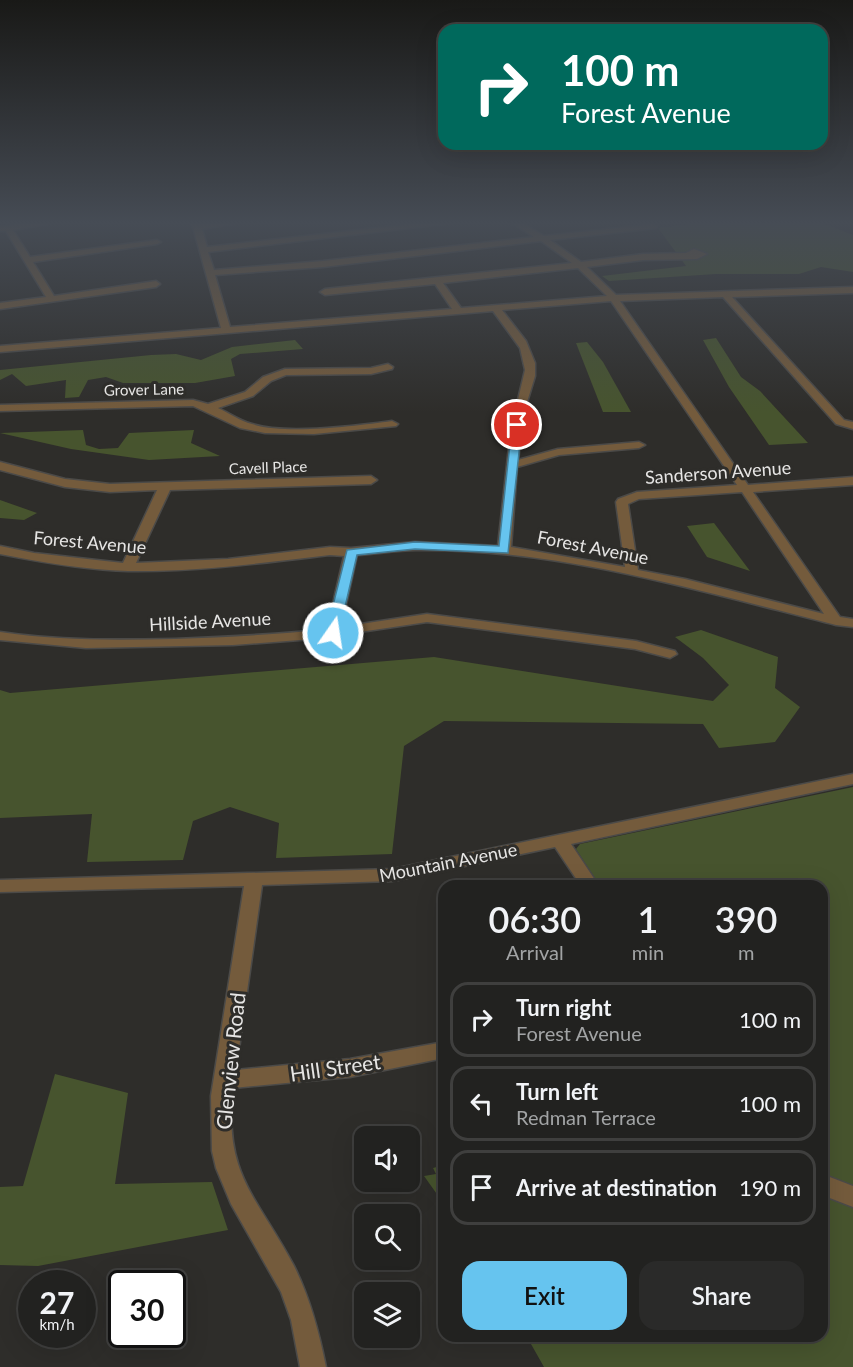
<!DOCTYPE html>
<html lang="en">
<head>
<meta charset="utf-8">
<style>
	body { margin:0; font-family:Lato,sans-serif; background:#2a2a29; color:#f1f3f6; height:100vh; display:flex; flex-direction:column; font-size:22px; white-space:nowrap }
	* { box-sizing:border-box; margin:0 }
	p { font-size:20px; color:#a2a4a5 }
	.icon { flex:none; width:33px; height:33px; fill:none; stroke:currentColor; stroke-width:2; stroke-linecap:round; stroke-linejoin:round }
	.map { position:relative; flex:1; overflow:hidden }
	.sheet { position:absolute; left:438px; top:880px; width:390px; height:462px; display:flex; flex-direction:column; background:#222220; border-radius:18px; box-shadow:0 6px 24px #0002,0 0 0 2px #3f3f3e }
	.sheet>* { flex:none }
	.hud { position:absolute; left:438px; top:24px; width:390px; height:126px; border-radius:18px; box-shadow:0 6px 24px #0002,0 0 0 2px #3f3f3e; background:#00695c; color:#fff; overflow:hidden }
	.controls { position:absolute; left:354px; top:1126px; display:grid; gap:12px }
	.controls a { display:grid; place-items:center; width:66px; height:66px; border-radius:12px; background:#222220; box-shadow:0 6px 24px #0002,0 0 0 2px #3f3f3e; font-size:30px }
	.speed { position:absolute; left:18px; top:1270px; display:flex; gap:12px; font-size:30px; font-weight:700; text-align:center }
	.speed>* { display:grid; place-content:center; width:78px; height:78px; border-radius:50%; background:#222220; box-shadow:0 6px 24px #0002,0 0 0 2px #3f3f3e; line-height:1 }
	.speed small { font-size:15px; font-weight:400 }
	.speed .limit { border:3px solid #111; border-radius:9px; background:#fff; color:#111 }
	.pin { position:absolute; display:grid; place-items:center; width:51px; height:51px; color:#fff; margin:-26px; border:3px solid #fff; border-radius:50%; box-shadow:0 2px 6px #0007 }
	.me { position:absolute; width:66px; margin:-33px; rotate:13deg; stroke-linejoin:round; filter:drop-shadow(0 0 4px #0008) }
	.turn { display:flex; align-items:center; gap:21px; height:126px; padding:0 24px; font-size:27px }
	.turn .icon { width:78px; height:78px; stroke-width:2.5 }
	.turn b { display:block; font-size:42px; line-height:51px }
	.eta { display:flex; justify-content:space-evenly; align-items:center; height:102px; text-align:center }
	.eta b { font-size:36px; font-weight:600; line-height:42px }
	.primary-button { display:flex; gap:12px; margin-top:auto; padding:12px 24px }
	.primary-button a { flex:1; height:69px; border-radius:18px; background:#66c4ef; color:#111; font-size:24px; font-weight:600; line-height:69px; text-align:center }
	.primary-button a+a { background:#2a2a29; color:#f1f3f6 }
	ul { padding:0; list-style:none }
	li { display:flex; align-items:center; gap:18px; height:75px; margin:0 12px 9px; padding:0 12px; border:3px solid #3f3f3e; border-radius:18px }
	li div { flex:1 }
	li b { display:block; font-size:22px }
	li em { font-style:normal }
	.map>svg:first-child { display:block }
	.green { fill:#47542e }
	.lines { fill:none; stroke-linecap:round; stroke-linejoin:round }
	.minor-casing { stroke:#4b4a48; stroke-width:3 }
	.minor { fill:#745b3c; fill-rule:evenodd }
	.route { fill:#66c4ef; stroke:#427f9b; stroke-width:1.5 }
	.labels { text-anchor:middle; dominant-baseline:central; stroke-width:6; stroke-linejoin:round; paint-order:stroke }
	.far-street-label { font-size:15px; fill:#e6e5e4; stroke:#2e2d2a }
	.street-label { font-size:18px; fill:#e6e5e4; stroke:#2e2d2a }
	.near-street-label { font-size:21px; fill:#e6e5e4; stroke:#2e2d2a }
</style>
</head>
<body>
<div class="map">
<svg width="853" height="1367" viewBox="0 0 853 1367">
	<rect width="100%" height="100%" fill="#2e2d2a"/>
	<g class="green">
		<path d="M713,221H817L853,235V272L821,267L799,274H716L609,281L602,276L686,266L658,228Z"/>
		<path d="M716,338L741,377L760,391L808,443L769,445L729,387L703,340Z"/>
		<path d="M295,340L303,349L240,354L231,359L235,376L195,383H123L106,377L88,380L79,397L65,398L66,380L26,386L12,374L0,380V370L151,355L176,354L201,360L232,347Z"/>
		<path d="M587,342L603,362L631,412H603L576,343Z"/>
		<path d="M83,430L86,445L99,449L118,448L129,433L194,430L191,443L220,456L149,460L71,449L0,433Z"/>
		<path d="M0,500L37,513L24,520L0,518Z"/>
		<path d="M714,523L750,571L707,557L687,526Z"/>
		<path d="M701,630L778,657L775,688L800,707L775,742L719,748L703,724L444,721L404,746L392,854L276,858L279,823L230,807L193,821L183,860L87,862L92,814L0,818V690L10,693L434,657L713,701L729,685L703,658L675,637Z"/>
		<path d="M853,787V1367H544L527,1337L822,1336V886H600L576,849L580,844Z"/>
		<path d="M55,1074L128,1093L115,1184L212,1182L228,1230L38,1266L0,1265V1187L23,1186Z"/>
		<path d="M444,1165V1204L424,1176L436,1174L433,1168Z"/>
	</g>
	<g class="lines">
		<g class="minor-casing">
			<g id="minor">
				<path d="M38,221H63L13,230L30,257L157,240L161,242L157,244L33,262L54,296L156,281L160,284L156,287L0,309V303L46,297L6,231H0V227Z"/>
				<path d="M188,221H197L199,224L249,221L202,229L207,247L438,221H468L208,252L214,270L323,261L534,237L509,221H519L544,236L653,224L657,226L656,228L550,240L581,262L643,254L686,253L694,249L707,254L697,259L643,260L587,267L616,295L853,287V293L732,297L844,420L853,422V429L836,424L723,297L620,301L748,485L853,477V485L753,492L840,617L853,619V627L836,625C700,591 557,548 416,550C396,550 376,554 357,555L341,627L427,614L636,641L675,651L677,654L670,658L635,649L427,622L313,639L233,645L86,648L0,640V632C58,641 116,640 175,639C226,637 276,635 327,629L344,556L330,555C263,563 195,572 128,571C86,570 41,562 0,554V546L34,553L123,563L157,490L110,492L65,487L0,470V462L65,479L110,484L371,476L377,480L371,484L170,490L136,563L228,559L330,547L351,548L415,542L498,546L511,429L525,370L520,348L493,311L0,352V346L221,328L193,227ZM541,241L572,263L325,289L320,292L325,295L435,284L452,309L230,327L215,275L323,267ZM578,268L607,296L461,308L443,283ZM611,301L737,485L637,492L618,499L616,502L625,567L511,547L517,467L559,455L639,448L645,445L639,442L558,449L518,460L524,412L535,376V363L526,341L502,310ZM742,492L824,614L685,579L638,570L628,504L639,499Z"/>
				<path d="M388,364L393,367L392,369L371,374L286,375L271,381L253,396L218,408C229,413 240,421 252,424C285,435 356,426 392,421L398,424L396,426L314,434L265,433L240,428L193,406L0,411V405L193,400L208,404L245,392L263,377L285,369L371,368Z"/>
				<path d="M853,774V784L571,844L599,886H581L555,847L393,881L262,885L236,1070L350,1059L444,1042V1058L350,1077L233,1088C223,1175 257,1196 294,1266C310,1298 319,1332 326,1367H300L291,1320L281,1292L231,1204L216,1168L212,1151L211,1096L244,886L0,892V880L393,869Z"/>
				<path d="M822,1174L853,1186V1207L822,1195Z"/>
			</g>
		</g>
		<use href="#minor" class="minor"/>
	</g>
	<linearGradient id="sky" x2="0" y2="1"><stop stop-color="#191917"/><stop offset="0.54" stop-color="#464c55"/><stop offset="1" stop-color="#464c55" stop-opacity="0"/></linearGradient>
	<rect width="853" height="413" fill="url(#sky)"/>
	<path class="route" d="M517,422L522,425L508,553L415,549L357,555L339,633L337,635H328L326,633L347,550L415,542L499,546L512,425Z"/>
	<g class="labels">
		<g class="far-street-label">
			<text transform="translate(144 389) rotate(-1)">Grover Lane</text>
			<text transform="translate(268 467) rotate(-2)">Cavell Place</text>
		</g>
		<g class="street-label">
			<text transform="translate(718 472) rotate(-4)">Sanderson Avenue</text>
			<text transform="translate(90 542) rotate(5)">Forest Avenue</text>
			<text transform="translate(593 547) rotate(11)">Forest Avenue</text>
			<text transform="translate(210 621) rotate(-3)">Hillside Avenue</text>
			<text transform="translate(448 862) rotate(-11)">Mountain Avenue</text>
		</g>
		<g class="near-street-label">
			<text transform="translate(230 1061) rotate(-84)">Glenview Road</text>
			<text transform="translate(335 1067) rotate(-8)">Hill Street</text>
		</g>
	</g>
</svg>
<div class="controls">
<a><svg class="icon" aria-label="sound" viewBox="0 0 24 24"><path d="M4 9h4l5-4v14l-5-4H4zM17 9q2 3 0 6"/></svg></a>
<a><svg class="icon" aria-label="search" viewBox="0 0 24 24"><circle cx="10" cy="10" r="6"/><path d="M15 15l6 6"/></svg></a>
<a><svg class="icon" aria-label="layers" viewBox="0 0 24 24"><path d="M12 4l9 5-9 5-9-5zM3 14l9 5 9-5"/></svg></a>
</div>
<div class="speed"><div>27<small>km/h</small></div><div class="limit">30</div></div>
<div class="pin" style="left:517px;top:425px;background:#d93025"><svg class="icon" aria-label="arrive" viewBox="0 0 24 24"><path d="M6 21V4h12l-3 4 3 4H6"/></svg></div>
<svg class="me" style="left:333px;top:633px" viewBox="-20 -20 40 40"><circle r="17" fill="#66c4ef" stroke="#fff" stroke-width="3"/><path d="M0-11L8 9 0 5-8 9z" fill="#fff"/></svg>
<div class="hud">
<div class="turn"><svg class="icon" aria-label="right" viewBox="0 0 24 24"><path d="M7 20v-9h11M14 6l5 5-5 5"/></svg><div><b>100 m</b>Forest Avenue</div></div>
</div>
<section class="sheet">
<div class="eta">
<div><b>06:30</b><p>Arrival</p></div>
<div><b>1</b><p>min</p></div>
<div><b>390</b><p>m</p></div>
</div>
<ul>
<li><svg class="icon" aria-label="right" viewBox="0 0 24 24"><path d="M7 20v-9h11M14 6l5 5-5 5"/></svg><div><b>Turn right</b><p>Forest Avenue</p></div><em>100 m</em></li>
<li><svg class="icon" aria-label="left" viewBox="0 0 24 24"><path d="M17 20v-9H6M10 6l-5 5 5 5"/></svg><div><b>Turn left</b><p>Redman Terrace</p></div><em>100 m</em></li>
<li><svg class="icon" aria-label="arrive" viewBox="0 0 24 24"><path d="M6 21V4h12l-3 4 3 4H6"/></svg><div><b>Arrive at destination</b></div><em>190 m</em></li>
</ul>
<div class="primary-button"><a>Exit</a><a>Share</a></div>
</section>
</div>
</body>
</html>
